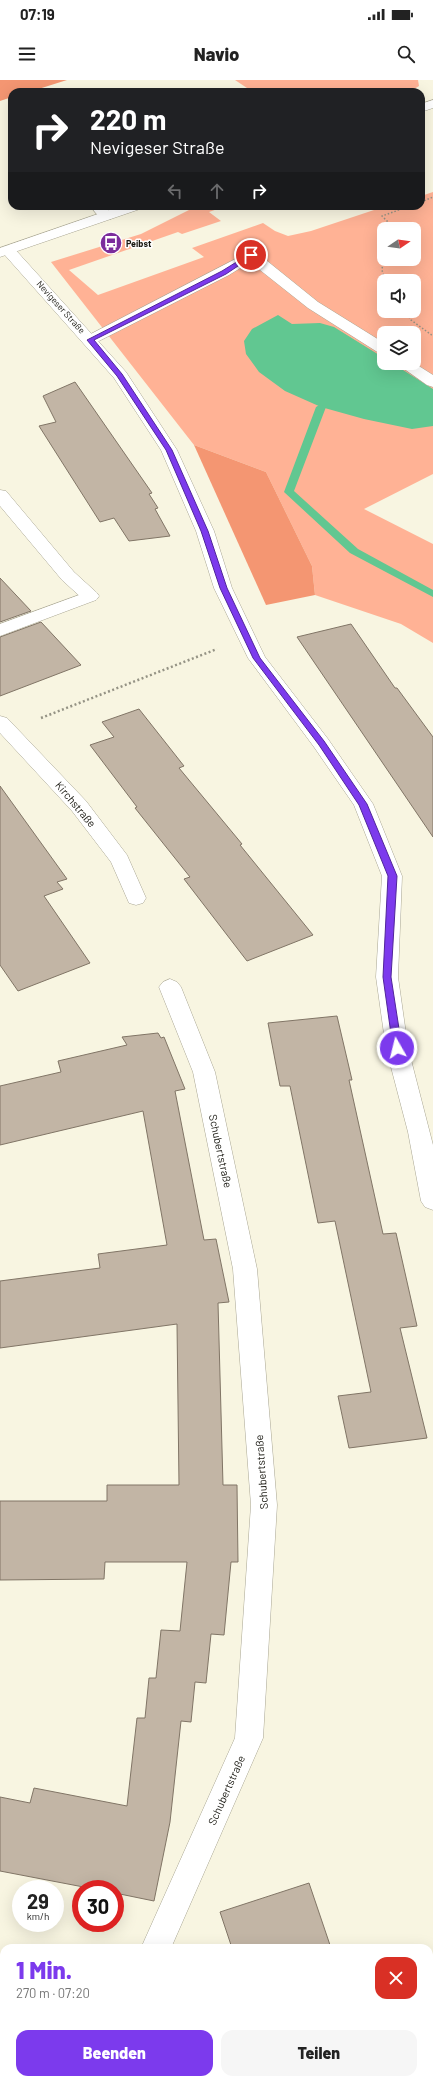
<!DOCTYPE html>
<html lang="de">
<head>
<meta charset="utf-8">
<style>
	body { margin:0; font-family:Barlow,sans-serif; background:#f6f6f6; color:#222; height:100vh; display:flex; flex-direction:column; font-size:15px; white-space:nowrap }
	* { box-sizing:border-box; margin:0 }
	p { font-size:13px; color:#767676 }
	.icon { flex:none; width:22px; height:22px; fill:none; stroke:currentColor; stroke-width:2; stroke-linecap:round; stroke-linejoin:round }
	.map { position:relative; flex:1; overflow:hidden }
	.drawer { position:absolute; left:0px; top:1864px; width:433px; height:140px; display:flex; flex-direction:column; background:#fff; border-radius:12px 12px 0 0; box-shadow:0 4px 16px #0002 }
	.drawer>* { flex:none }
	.banner { position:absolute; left:8px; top:8px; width:417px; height:122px; border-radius:12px; box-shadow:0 4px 16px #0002; background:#202124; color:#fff; overflow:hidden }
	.needle { width:26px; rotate:77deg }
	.fabs { position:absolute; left:377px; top:142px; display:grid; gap:8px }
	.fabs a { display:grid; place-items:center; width:44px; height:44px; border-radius:8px; background:#fff; box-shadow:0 4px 16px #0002; font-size:20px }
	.speed { position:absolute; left:12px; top:1800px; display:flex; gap:8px; font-size:20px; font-weight:700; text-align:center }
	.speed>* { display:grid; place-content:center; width:52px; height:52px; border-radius:50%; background:#fff; box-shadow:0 4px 16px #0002; line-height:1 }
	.speed small { font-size:10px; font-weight:400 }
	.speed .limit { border:6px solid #d22; background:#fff; color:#111 }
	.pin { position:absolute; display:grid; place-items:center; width:34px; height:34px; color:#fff; margin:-17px; border:2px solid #fff; border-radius:50%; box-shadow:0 1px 4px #0007 }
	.me { position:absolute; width:44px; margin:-22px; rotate:352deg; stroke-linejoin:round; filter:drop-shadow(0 0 3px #0008) }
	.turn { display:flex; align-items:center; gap:14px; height:84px; padding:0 16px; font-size:18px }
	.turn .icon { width:52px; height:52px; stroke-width:2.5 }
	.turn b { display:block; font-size:28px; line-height:34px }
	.lanes { display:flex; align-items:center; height:38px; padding:0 16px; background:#0003; justify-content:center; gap:20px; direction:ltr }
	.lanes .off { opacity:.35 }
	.round { display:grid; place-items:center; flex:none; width:42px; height:42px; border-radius:12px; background:#f6f6f6 }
	.summary { display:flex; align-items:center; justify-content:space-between; height:68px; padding:0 16px }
	h1 { font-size:24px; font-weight:800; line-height:30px; color:#7c3aed }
	.cta { display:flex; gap:8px; margin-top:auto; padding:8px 16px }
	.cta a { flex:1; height:46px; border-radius:12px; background:#7c3aed; color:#fff; font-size:16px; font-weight:800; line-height:46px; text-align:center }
	.cta a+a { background:#f6f6f6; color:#222 }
	.status { display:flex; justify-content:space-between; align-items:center; height:28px; padding:0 20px; background:#fff; direction:ltr }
	.status svg { height:11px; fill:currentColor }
	header { display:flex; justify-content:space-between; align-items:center; height:52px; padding:0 16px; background:#fff; font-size:18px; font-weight:800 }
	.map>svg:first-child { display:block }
	.green { fill:#ffb295; fill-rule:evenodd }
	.forest { fill:#f49672 }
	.water { fill:#61c791 }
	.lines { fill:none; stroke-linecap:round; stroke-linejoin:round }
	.stream { fill:#61c791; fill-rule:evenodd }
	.building { fill:#c2b5a5; stroke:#817566 }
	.service-casing { stroke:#a9a693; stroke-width:1 }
	.minor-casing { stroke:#a9a693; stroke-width:1 }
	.secondary-casing { stroke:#a9a693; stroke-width:1 }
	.path-far1 { stroke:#959385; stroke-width:1.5; stroke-dasharray:1.5 2; stroke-linecap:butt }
	.path { stroke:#959385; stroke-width:2.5; stroke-dasharray:2 2.5; stroke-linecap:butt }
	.service { fill:#fff; fill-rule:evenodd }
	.minor { fill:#fff; fill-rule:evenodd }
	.secondary { fill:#fff; fill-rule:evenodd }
	.route { fill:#7c3aed; stroke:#51269a }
	.labels { text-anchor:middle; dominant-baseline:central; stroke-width:3; stroke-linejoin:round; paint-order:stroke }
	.far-poi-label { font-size:9px; font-weight:bold; fill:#17160f; stroke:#fff; text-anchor:start }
	.far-street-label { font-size:9px; fill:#17160f; stroke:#fff }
	.street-label { font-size:11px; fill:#17160f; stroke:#fff }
</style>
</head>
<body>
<div class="status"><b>07:19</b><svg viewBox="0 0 49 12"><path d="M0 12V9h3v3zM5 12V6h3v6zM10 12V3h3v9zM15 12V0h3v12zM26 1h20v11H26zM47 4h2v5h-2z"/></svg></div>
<header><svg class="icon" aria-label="menu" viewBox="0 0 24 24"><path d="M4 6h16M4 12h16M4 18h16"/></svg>Navio<svg class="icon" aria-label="search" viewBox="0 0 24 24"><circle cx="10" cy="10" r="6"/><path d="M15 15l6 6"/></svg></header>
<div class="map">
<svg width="433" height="2004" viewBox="0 0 433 2004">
	<rect width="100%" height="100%" fill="#f8f5e1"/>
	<g class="green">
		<path d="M235,0H418L419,6L409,12H253Z"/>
		<path d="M433,112V394L364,429L433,464V563L401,544L315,515L312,486L266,392L194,365L51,182L141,154L197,126H226L209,132L221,141L182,154L178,152L69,190L98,215L204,177L192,168L263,143L275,151L288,156L311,151L386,126H421V116ZM384,149H414V179H384ZM384,201H414V231H384ZM384,253H414V283H384Z"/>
	</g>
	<g class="forest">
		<path d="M0,0H67L29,12H12V17L0,21Z"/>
		<path d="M194,365L266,392L312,486L315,515L266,525Z"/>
	</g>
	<path class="water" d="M278,235L292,244L320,243L334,247L384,278V283H392L433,309V346L412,349L364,339L321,327L285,311L259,292L246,274L244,261L252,249Z"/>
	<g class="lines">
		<path class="stream" d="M321,324L326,327L294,411L358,469L433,510V517L350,473L284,412L316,327Z"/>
	</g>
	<g class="building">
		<path d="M75,302L152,413L149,414L158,428L155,429L170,456L129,461L114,438L100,442L39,346L56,342L43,316Z"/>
		<path d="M0,498L31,531L0,542Z"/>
		<path d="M41,542L81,585L0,616V557Z"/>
		<path d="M351,544L395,608H397L433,657V757L297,557Z"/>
		<path d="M139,629L184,686L179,688L242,764L240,765L313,855L247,881L184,799L190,797L135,728L137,727L90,665L114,657L102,642Z"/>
		<path d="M0,706L67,799L57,802L63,809L44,816L90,883L18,911L0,885Z"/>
		<path d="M337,936L352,1000H349L383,1154L396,1153L417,1246L400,1248L427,1358L349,1368L338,1316L371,1312L335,1141L318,1143L290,1006H280L268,943Z"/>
		<path d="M158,953L161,958L164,957L185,1009L175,1011L204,1160L216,1159L229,1222L218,1223L223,1405H237L238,1482H231L224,1555L211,1554L206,1603L195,1602L191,1642L181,1641L170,1742L154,1821L115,1813V1809H94L0,1791V1717L30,1723L34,1708L127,1726L137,1638H145L149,1598H156L161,1550L180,1551L187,1482H105L104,1499L0,1500V1421H107V1405H179L177,1244L0,1268V1201L100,1188L98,1174L167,1165L143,1031L0,1065V1006L61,992L58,981L127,965L122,957Z"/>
		<path d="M309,1803L331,1868H232L220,1832Z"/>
	</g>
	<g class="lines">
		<g class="service-casing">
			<g id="service">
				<path d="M90,126H105L113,136L111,139H101Z"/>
				<path d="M251,171L256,172L318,222L384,263V275L379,273L308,228L250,182L229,195L95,263H85L82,260L85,257Z"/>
				<path d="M396,283H414L433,295V307L427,305Z"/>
				<path d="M0,410L6,411L74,492L96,512L99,516L96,520L90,521L84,520L62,500L0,426Z"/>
			</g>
		</g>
		<g class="minor-casing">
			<g id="minor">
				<path d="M8,166L13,167L126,292L177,370L214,451L232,508L265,577L328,659L373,724L402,796L398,897L408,968L433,1065V1130L425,1127L421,1121L408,1052L386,968L376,897L382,796L354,725L314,667L248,578L214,508L196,451L161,370L114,298L3,173L1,170L3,167Z"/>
				<path d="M90,511L96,512L99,516L96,520L0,556V544Z"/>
				<path d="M0,636L7,638L86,721L127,775L146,818L143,823L136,825L129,823L111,782L72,731L0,653Z"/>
				<path d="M170,899L177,902L181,907L215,992L257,1189L277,1425L263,1658L171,1868H141L235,1658L251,1425L233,1189L193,992L159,907L163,902Z"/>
				<path d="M0,1940L4,1941V1972L0,1971Z"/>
				<path d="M84,2000H120L121,2004H85Z"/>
			</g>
		</g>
		<g class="secondary-casing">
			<g id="secondary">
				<path d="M433,20V28L421,32V24Z"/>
				<path d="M121,126H142L140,129L0,177V168Z"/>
			</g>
		</g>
		<g class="path-far1">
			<path d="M421,122L433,117"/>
			<path d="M395,149L382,136L410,126"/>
			<path d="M384,173L382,190L385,201"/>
			<path d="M405,231L411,240L433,256"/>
		</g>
		<path class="path" d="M41,638L217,569"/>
		<use href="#service" class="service"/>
		<use href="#minor" class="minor"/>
		<use href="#secondary" class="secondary"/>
	</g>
	<path class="route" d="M251,173L254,175L253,176L226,194L94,260L122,294L172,370L208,451L227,508L260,578L324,661L367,724L397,796L391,897L402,968L397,972L393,968L383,897L388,796L359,725L319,665L253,578L220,508L201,451L166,370L117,296L87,260L222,191Z"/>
	<defs>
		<g id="bus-disc" transform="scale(1.15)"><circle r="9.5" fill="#7b2c9c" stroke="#fff"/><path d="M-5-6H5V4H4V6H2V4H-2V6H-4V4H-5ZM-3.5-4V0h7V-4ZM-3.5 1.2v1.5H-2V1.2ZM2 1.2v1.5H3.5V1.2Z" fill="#fff"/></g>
	</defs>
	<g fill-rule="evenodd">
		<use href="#bus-disc" x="111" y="163"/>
	</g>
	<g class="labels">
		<g class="far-poi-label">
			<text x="126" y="163">Peibst</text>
		</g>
		<g class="far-street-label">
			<text transform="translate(61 227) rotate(48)">Nevigeser Straße</text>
		</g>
		<g class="street-label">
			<text transform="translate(76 724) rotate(50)">Kirchstraße</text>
			<text transform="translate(221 1071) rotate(78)">Schubertstraße</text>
			<text transform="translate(261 1392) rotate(-94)">Schubertstraße</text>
			<text transform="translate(226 1710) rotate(-66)">Schubertstraße</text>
		</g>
	</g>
</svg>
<div class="fabs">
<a><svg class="needle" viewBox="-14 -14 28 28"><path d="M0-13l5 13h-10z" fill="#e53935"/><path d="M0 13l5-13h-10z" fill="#767676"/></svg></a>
<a><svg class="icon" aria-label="sound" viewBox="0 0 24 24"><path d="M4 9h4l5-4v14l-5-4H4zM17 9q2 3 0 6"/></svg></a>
<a><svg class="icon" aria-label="layers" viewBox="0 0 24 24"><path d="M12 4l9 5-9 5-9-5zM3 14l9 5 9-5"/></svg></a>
</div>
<div class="speed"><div>29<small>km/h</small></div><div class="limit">30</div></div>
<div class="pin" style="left:251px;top:175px;background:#d93025"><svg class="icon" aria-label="arrive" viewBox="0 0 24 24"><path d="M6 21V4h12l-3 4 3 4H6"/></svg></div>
<svg class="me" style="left:397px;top:968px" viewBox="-20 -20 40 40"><circle r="17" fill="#7c3aed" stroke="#fff" stroke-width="3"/><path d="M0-11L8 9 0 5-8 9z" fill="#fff"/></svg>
<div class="banner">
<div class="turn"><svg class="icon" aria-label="right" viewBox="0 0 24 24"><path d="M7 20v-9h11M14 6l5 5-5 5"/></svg><div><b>220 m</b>Nevigeser Straße</div></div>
<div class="lanes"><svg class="icon off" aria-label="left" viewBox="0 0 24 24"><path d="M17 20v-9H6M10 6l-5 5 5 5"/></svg><svg class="icon off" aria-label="ahead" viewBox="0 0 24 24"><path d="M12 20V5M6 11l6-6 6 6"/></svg><svg class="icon" aria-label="right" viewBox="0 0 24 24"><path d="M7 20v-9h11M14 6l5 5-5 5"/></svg></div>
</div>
<section class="drawer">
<div class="summary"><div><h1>1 Min.</h1><p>270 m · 07:20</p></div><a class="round" style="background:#d93025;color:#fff"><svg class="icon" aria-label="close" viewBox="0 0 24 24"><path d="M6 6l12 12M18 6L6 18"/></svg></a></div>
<div class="cta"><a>Beenden</a><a>Teilen</a></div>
</section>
</div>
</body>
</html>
